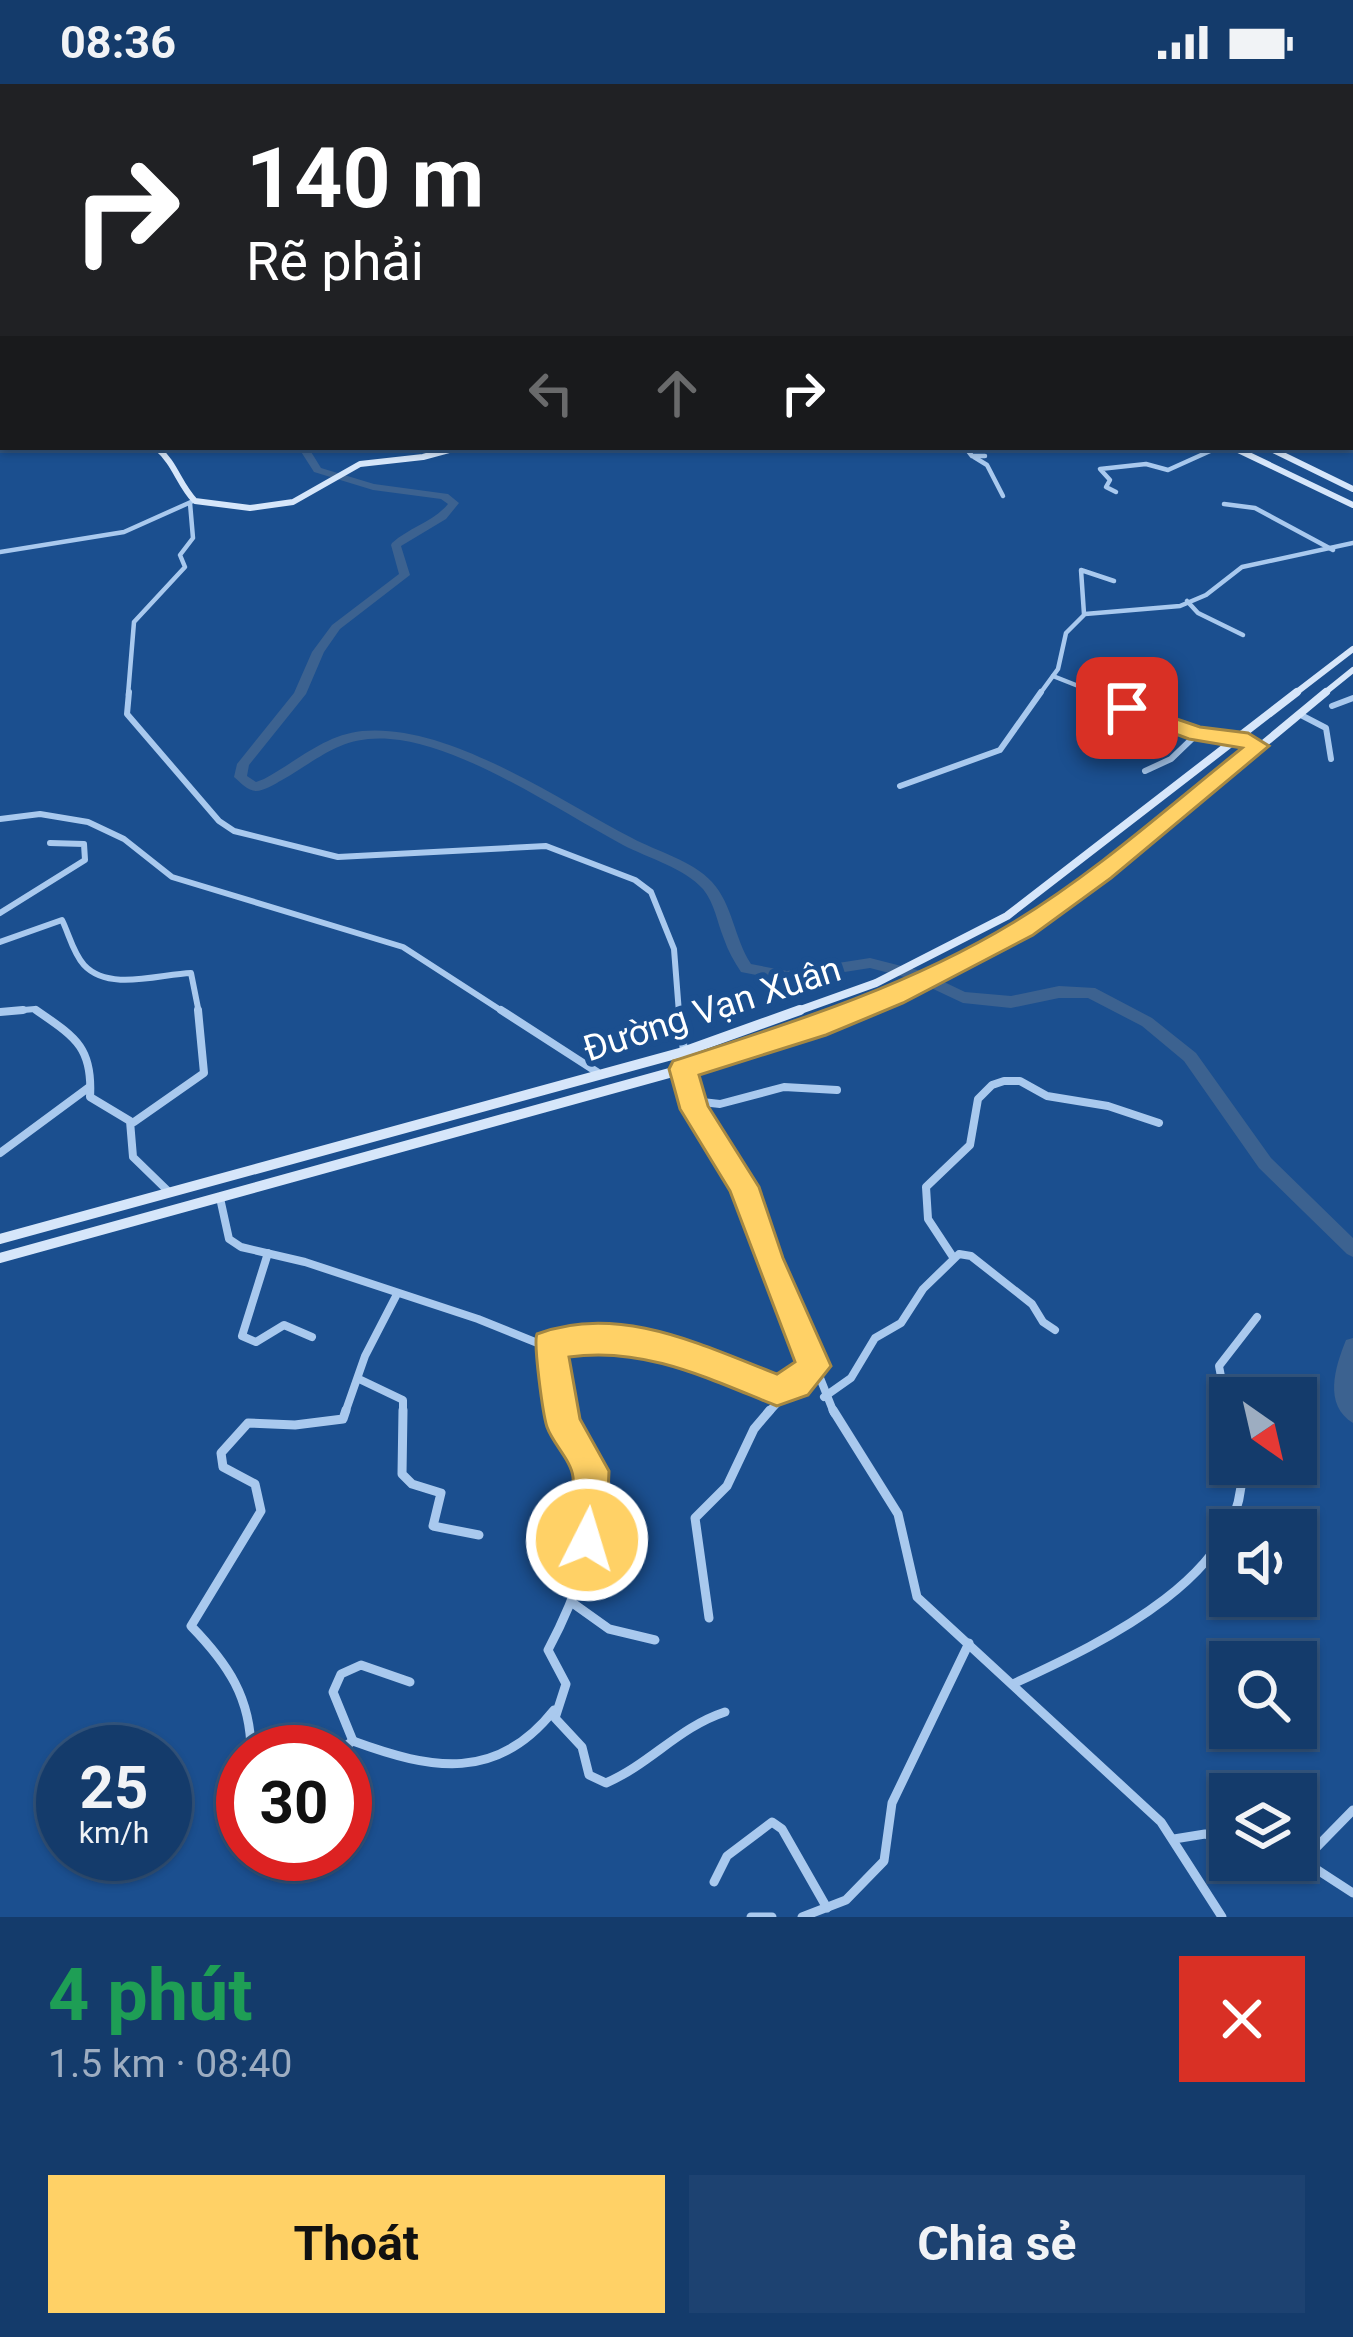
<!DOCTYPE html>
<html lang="vi">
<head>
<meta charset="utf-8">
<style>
	body { margin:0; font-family:Roboto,sans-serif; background:#1d4271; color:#f1f3f6; height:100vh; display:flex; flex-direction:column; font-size:45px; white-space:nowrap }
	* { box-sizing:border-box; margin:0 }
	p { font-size:39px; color:#9dadc1 }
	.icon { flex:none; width:66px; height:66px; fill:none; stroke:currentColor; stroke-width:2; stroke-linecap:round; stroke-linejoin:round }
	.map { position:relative; height:1833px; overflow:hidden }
	.sheet { display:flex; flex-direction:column; background:#143b6b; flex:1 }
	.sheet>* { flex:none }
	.banner { position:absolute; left:0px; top:0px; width:1353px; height:366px; box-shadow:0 3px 9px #0004,0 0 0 3px #33557e; background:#202124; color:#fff; overflow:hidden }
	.needle { width:78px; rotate:146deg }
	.controls { position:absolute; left:1209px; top:1293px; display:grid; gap:24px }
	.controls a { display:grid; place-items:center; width:108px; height:108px; border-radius:0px; background:#143b6b; box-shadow:0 3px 9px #0004,0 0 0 3px #33557e; font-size:60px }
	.speed { position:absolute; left:36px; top:1641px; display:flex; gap:24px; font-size:60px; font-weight:700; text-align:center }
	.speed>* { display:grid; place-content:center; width:156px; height:156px; border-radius:50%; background:#143b6b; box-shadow:0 3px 9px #0004,0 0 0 3px #33557e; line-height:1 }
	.speed small { font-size:30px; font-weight:400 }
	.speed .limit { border:18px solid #d22; background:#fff; color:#111 }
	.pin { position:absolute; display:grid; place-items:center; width:102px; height:102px; color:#fff; margin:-51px; border-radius:24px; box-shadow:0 6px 18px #0006 }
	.me { position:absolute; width:132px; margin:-66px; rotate:5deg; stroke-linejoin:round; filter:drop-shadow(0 0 9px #0008) }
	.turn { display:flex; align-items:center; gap:42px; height:252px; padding:0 48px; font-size:54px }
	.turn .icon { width:156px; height:156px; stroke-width:2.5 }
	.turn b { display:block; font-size:84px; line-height:102px }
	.lanes { display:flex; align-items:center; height:114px; padding:0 48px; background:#0003; justify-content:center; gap:60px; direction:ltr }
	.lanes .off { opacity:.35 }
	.round { display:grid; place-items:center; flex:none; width:126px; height:126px; border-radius:0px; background:#1d4271 }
	.summary { display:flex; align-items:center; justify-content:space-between; height:204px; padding:0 48px }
	h1 { font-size:72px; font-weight:700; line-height:90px; color:#1e9e55 }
	.primary-button { display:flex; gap:24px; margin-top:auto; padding:24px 48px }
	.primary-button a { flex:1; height:138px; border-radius:0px; background:#ffd166; color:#111; font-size:48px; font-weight:700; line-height:138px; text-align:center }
	.primary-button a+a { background:#1d4271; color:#f1f3f6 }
	.status { display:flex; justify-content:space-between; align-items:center; height:84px; padding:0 60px; background:#143b6b; direction:ltr }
	.status svg { height:33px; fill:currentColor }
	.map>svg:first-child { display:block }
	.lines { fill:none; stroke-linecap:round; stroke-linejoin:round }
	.river { fill:#3c6290; fill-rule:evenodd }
	.street-far4 { stroke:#a9c9ee; stroke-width:3 }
	.street-far3 { stroke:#a9c9ee; stroke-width:4.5 }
	.street-far2 { stroke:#a9c9ee; stroke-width:6 }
	.street-far1 { stroke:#a9c9ee; stroke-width:8 }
	.street { stroke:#a9c9ee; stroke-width:9 }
	.secondary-far3 { stroke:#d6e6fa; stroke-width:4.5 }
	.secondary-far2 { stroke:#d6e6fa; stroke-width:6 }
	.secondary-far1 { stroke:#d6e6fa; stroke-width:8 }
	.secondary { stroke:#d6e6fa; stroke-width:10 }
	.highway { stroke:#fff; stroke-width:6 }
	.route { fill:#ffd166; stroke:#a68842; stroke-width:3 }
	.labels { text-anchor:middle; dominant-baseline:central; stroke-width:12; stroke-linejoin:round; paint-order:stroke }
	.street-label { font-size:36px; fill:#fff; stroke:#1b4f8f }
</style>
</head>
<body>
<div class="status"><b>08:36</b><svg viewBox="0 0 49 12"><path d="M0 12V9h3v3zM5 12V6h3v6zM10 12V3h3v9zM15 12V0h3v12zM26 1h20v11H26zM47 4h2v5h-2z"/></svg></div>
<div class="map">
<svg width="1353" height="1833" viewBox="0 0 1353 1833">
	<rect width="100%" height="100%" fill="#1b4f8f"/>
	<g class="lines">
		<g class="river">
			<rect x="0" y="41" width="3" height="4"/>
			<path d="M298,363H308L321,384L374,400L448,410L459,419L446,435L401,462L410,491L340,545L324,568L306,610L249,681L247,692L256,698L264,695C296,678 324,651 362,647C449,639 556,715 632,754C656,767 693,777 712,798C733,821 734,854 751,880L787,887L870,874L921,887L965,908L1011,912L1059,902L1095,904L1152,934L1196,969L1271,1074L1353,1154V1173L1347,1170L1259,1084L1184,977L1142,942L1088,914H1059L1011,924L963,919L912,895L870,884L787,897L741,888C734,877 728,867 724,855C717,838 715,820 703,805C684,784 648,774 623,761C559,727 462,660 390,655C341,651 321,674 282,696C275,700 264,707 256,707C248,707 240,698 234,693L237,680L294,609L312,568L332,541L399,490L391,461L392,459C410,443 433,438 448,420L441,415L373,406L314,388Z"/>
			<path d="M1353,1254V1339C1323,1321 1335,1283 1346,1256Z"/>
		</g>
		<g class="street-far4">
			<path d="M747,0L751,3"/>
			<path d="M1094,0L1099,3"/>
			<path d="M1338,0L1344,3"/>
			<path d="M1348,0L1353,3"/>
			<path d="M66,3L76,0"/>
			<path d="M366,3L372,0"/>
			<path d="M483,3L512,0"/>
			<path d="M656,3L662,0"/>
			<path d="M1350,246L1353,241"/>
		</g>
		<g class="street-far3">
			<path d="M965,363L972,372H985"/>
			<path d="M974,373L987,381L1003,412"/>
			<path d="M1116,408L1106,403L1110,396L1100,385L1146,380L1168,386L1219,363"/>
			<path d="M1224,420L1255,424L1333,466"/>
			<path d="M0,468L124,448L191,418"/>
			<path d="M1187,517L1198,529L1243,551"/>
			<path d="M1084,530L1081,486L1114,497"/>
			<path d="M1053,592L1101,611"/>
			<path d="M128,611L134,538L185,483L180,471L193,454L190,419"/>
			<path d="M1039,611L1058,585L1066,549L1085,530L1180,522L1206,511L1242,483L1353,459"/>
		</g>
		<g class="street-far2">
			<path d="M129,608L127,630L219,737L234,747L338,773L546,762L635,796L651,808L674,865L679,929"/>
			<path d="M1094,608L1197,650L1236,654"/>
			<path d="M1332,622L1353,614"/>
			<path d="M1299,630L1326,644L1331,675"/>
			<path d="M1145,687L1171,675L1197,650"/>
			<path d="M900,702L1000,666L1041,608"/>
			<path d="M0,735L40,730L88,738L124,755L172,793L403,863L505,929"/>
			<path d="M0,829L85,776L84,760L50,759"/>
			<path d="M0,858L62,836C69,850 73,869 84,881C109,908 160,890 191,889L199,929"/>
			<path d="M0,928L35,925L41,929"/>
		</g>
		<g class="street-far1">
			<path d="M36,926C75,953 93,963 90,1013L130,1037L133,1073L169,1108"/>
			<path d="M501,926L597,988"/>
			<path d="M679,926L690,1016L744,1103L834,1329"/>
			<path d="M0,928L23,926"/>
			<path d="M693,1017L720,1020L784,1003L837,1006"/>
			<path d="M134,1038L204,989L198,926"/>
			<path d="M0,1069L88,1004"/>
			<path d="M220,1114L229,1155L241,1163L305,1178L478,1235L540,1260L597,1254L669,1263L777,1306L795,1299L813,1282"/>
			<path d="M268,1169L242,1252L256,1258L284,1241L312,1253"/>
			<path d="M953,1173L928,1135L926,1103L970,1061L978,1015L992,1001L1004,997H1020L1047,1012L1108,1022L1159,1039"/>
			<path d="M549,1261L560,1329"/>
			<path d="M359,1295L403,1316V1329"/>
			<path d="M824,1313L851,1294L875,1254L901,1239L923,1205L959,1170L971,1172L1032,1220L1043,1238L1055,1246"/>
			<path d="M345,1329L365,1272L396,1212"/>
			<path d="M768,1329L777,1319V1306"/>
			<path d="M1228,1329L1219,1282L1257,1233"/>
		</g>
		<g class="street">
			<path d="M403,1326L402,1390L412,1400L441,1409L433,1442L479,1451"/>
			<path d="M560,1326C565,1350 583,1363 590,1385C608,1436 572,1521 548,1566L566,1600L555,1634L582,1663L589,1691L606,1699C650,1680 679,1643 725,1628"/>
			<path d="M833,1326L898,1430L917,1513L1161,1738L1222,1833"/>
			<path d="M1228,1326L1230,1337"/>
			<path d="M574,1520L609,1545L655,1556"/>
			<path d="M709,1534L695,1434L727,1402L754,1345L770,1326"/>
			<path d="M1015,1599C1099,1560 1252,1490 1241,1380"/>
			<path d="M353,1657L333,1608L341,1590L361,1581L410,1598"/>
			<path d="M251,1668C251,1614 228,1580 191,1542L261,1427L255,1400L223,1383L221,1369L248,1339L295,1341L343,1335L346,1326"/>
			<path d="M336,1668L353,1657C432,1686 497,1698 554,1626"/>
			<path d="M1174,1755L1205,1750L1230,1756"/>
			<path d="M1296,1772L1353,1809"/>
			<path d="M1306,1774L1353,1726"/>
			<path d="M714,1798L727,1772L772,1738L782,1745L827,1824"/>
			<path d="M751,1833H772"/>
			<path d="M802,1833L846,1816L884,1777L892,1719L969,1559"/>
		</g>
		<g class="secondary-far3">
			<path d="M472,0L479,3"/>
			<path d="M1055,0L1062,3"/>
		</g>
		<g class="secondary-far2">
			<path d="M156,363C176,380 178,399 195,417L250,424L293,418L360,380L423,373L460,363"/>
			<path d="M1232,363L1353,421"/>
			<path d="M1267,363L1353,405"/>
			<path d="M1293,611L1353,565"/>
			<path d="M1322,611L1353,586"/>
		</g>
		<g class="secondary-far1">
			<path d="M792,929L876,899L1007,832L1297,608"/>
			<path d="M853,929C1038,853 1174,734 1326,608"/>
		</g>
		<g class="secondary">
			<path d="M0,1155L683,968L800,926"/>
			<path d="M0,1174L691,983L860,926"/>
		</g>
		<g class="highway">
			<path d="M1206,0L1214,3"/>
			<path d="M1221,0L1229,3"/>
		</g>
	</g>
	<path class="route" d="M1127,618L1200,643L1248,649L1269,662L1111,794L1033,851L903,919L826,951L699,991L708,1022L759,1103L783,1174L831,1282L808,1311L777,1322C709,1295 644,1262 569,1273L580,1335L609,1387L606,1456L600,1469L587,1474L574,1469C564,1444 576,1419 573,1393C571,1376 553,1360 547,1343C543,1331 533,1259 537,1250C618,1219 702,1261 777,1290L795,1278L730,1107L680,1025L669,985L673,977C791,939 907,903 1014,838C1095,789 1168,723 1242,664L1189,655L1119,629L1116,624Z"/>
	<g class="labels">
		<g class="street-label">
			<text transform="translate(712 925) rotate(-18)">Đường Vạn Xuân</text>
		</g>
	</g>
</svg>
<div class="controls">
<a><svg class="needle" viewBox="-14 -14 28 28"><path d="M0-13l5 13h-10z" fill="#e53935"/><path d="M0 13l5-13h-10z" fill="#9dadc1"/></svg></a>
<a><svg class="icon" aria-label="sound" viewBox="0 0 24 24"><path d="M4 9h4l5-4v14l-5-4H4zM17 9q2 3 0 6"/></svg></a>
<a><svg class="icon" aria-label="search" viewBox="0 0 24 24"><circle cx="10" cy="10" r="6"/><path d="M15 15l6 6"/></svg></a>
<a><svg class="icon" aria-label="layers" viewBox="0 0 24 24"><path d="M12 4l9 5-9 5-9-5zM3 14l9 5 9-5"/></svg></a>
</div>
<div class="speed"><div>25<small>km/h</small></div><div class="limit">30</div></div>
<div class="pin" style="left:1127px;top:624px;background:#d93025"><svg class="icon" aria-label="arrive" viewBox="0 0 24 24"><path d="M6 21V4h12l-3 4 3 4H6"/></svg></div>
<svg class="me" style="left:587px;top:1456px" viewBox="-20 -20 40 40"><circle r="17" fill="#ffd166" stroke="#fff" stroke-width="3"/><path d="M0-11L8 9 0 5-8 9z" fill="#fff"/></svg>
<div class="banner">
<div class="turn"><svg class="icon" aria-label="right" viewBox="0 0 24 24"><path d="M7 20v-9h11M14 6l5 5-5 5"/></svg><div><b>140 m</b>Rẽ phải</div></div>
<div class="lanes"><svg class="icon off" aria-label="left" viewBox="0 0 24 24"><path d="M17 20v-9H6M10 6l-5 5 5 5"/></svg><svg class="icon off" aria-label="ahead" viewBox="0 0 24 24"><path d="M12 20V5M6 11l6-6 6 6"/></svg><svg class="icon" aria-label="right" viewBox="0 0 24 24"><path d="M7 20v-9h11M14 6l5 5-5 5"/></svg></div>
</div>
</div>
<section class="sheet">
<div class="summary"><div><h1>4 phút</h1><p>1.5 km · 08:40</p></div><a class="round" style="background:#d93025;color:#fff"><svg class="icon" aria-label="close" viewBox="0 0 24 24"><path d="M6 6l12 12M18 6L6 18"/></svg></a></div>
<div class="primary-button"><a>Thoát</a><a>Chia sẻ</a></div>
</section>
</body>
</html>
